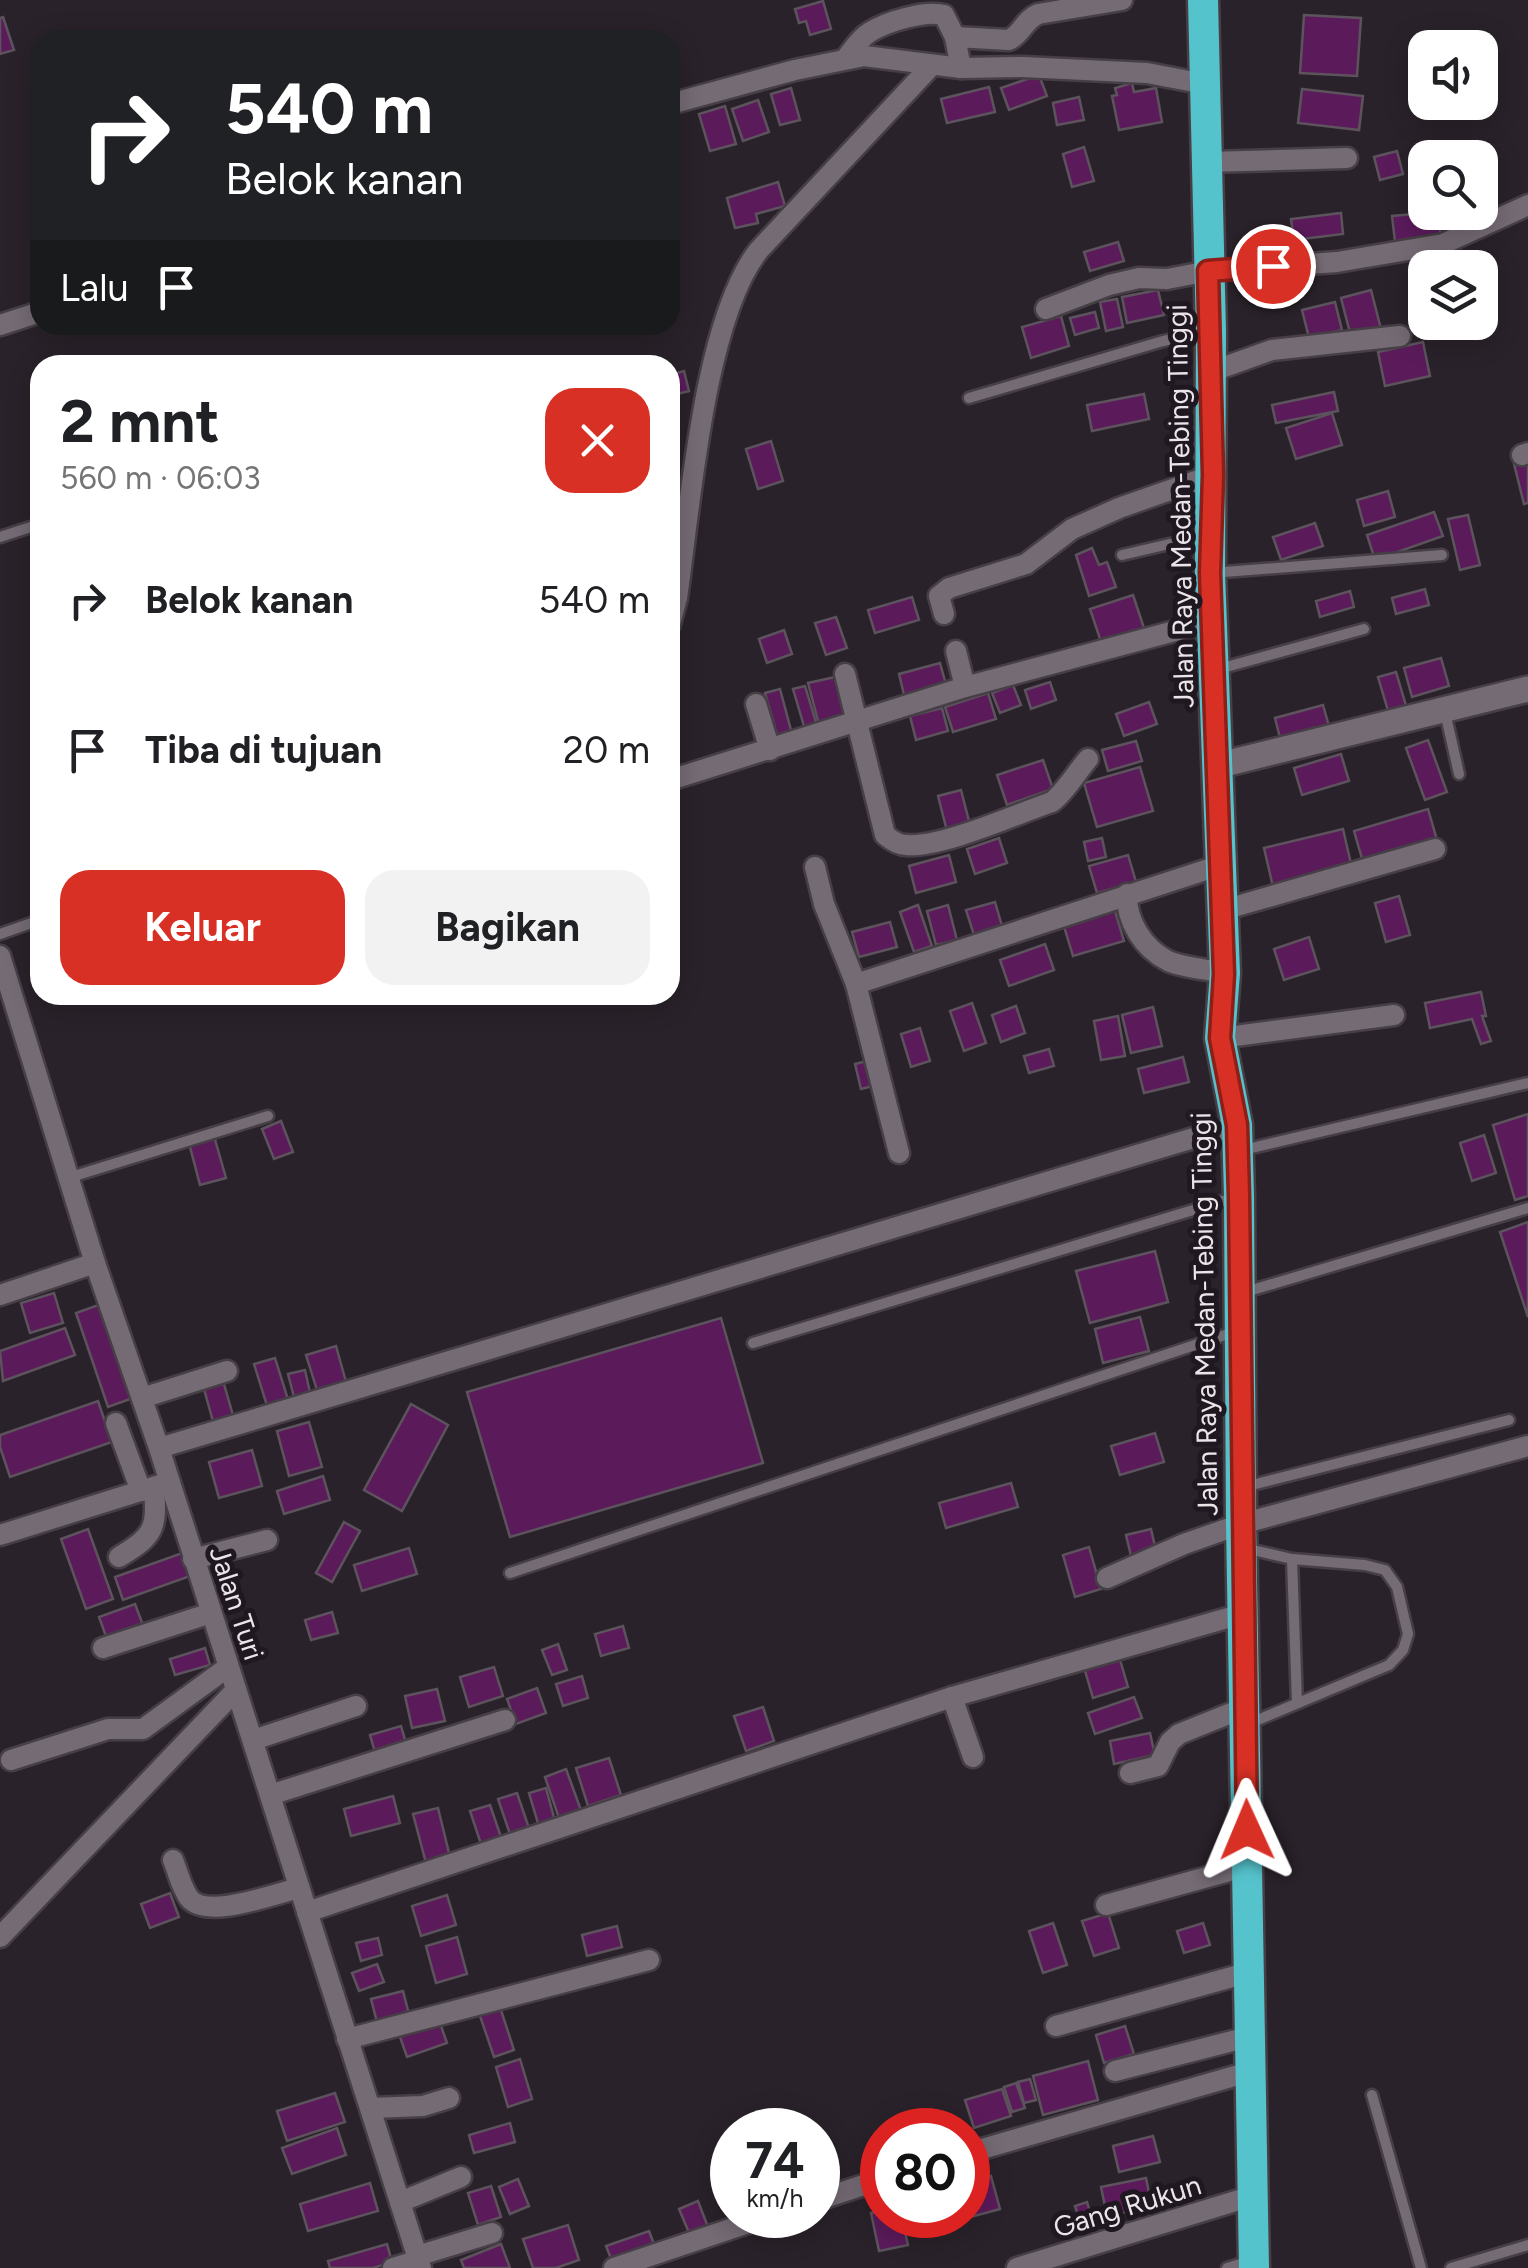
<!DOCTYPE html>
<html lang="id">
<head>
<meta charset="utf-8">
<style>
	body { margin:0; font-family:Figtree,sans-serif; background:#f2f2f2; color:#202124; height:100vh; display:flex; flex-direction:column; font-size:38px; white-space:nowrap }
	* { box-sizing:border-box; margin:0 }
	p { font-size:32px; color:#757577 }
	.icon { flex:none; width:55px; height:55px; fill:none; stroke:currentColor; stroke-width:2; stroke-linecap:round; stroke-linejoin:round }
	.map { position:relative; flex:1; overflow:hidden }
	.drawer { position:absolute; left:30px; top:355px; width:650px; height:650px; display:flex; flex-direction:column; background:#fff; border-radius:30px; box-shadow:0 5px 25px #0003 }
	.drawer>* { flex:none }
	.hud { position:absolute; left:30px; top:30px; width:650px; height:305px; border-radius:30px; box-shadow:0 5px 25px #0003; background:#202124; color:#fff; overflow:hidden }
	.controls { position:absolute; left:1408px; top:30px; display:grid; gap:20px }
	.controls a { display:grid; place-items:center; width:90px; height:90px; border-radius:20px; background:#fff; box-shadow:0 5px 25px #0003; font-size:50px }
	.speed { position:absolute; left:710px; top:2108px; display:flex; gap:20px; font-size:50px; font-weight:700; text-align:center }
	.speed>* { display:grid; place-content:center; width:130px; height:130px; border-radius:50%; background:#fff; box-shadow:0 5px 25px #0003; line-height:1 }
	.speed small { font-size:25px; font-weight:400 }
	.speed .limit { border:15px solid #d22; background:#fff; color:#111 }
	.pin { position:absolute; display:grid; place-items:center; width:85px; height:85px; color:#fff; margin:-42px; border:5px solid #fff; border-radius:50%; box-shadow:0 2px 10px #0007 }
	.me { position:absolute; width:110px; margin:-55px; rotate:359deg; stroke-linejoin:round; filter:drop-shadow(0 0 8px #0008) }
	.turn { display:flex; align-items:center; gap:35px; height:210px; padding:0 30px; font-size:45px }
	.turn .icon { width:130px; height:130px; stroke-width:2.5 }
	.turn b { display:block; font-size:70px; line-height:85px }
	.then { display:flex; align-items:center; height:95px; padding:0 30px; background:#0003; gap:20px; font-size:38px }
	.round { display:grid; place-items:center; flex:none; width:105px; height:105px; border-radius:30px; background:#f2f2f2 }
	.summary { display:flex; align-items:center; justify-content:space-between; height:170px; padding:0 30px }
	h1 { font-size:60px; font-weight:700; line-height:75px }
	.cta { display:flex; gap:20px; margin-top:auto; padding:20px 30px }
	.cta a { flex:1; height:115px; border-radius:30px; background:#d93025; color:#fff; font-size:40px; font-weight:700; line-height:115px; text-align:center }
	.cta a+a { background:#f2f2f2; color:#202124 }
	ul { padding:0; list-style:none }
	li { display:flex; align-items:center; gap:30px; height:150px; padding:0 30px }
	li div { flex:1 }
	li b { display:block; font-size:38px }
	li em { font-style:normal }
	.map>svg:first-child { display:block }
	.building { fill:#5b1b5b; stroke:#5c535c; stroke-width:2.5 }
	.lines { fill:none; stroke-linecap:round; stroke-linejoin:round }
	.lane-casing { stroke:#463f46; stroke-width:15 }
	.street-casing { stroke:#463f46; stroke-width:25 }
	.secondary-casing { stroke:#463f46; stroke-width:30 }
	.highway-casing { stroke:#463f46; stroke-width:35 }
	.lane { stroke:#756b75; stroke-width:10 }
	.street { stroke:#756b75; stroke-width:20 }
	.secondary { stroke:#756b75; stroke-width:25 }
	.highway { stroke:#55c3cc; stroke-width:30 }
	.route-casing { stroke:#8d1f18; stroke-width:25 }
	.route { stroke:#d93025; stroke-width:18 }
	.labels { text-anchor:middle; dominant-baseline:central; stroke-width:10; stroke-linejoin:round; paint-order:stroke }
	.street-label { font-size:28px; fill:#ebe5ea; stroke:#201820 }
</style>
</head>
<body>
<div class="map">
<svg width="1528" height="2268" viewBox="0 0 1528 2268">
	<rect width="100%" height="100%" fill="#2a222a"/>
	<g class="building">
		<path d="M823,1L831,29L810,35L806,21L799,23L795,9Z"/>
		<path d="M1304,15L1361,18L1357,76L1300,73Z"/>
		<path d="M3,17L14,50L0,54V18Z"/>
		<path d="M1039,75L1047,96L1009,110L1001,88Z"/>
		<path d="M1132,83L1134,92L1156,88L1162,122L1119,130L1112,96L1117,95L1115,88Z"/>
		<path d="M989,87L995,112L947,123L941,99Z"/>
		<path d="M791,88L800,120L780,125L771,94Z"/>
		<path d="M1302,89L1363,96L1359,130L1298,123Z"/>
		<path d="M1079,97L1084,120L1057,125L1053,103Z"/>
		<path d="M758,100L769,132L743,141L732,109Z"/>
		<path d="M725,106L736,144L710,151L699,114Z"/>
		<path d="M1084,147L1094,181L1072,187L1063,154Z"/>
		<path d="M1397,151L1403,174L1380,180L1374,157Z"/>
		<path d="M778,182L785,206L756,214L758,223L735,228L727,198Z"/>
		<path d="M1438,212L1441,238L1395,242L1392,216Z"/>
		<path d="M1341,213L1343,234L1294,240L1291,219Z"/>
		<path d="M1118,242L1124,261L1090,271L1084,252Z"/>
		<path d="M1158,290L1164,315L1127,323L1122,297Z"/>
		<path d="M1371,290L1381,329L1351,337L1341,298Z"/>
		<path d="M1117,299L1123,327L1106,331L1100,302Z"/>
		<path d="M1335,302L1342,330L1309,338L1302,310Z"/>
		<path d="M1095,312L1099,328L1075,335L1070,318Z"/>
		<path d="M1061,316L1069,346L1031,358L1022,327Z"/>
		<path d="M1423,342L1430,376L1385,386L1378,352Z"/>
		<path d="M684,371L689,391L670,396V375Z"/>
		<path d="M1334,392L1338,411L1276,423L1272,405Z"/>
		<path d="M1144,394L1149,419L1092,431L1087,405Z"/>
		<path d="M1332,413L1342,445L1296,459L1286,428Z"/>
		<path d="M771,441L783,481L758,489L746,449Z"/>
		<path d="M1528,461V503L1524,504L1514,464Z"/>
		<path d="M1388,491L1395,517L1364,526L1357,500Z"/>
		<path d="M1434,512L1443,536L1375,560L1367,535Z"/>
		<path d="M1468,515L1480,565L1460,570L1448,519Z"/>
		<path d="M1315,523L1323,546L1281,560L1273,537Z"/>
		<path d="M1092,548L1099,565L1107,562L1116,587L1089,596L1076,555Z"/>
		<path d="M1425,589L1429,605L1396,614L1392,598Z"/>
		<path d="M1350,591L1354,607L1320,617L1316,601Z"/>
		<path d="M1133,595L1145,631L1102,645L1090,609Z"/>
		<path d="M912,597L919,620L875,633L868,610Z"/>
		<path d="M836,617L847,648L826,655L815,623Z"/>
		<path d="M784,630L792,654L767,663L759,639Z"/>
		<path d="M1441,658L1449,686L1412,697L1404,668Z"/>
		<path d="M940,663L947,688L905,699L899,674Z"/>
		<path d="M1396,672L1407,709L1389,714L1378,677Z"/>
		<path d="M835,677L846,722L820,728L808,683Z"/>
		<path d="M1050,682L1056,700L1031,709L1025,690Z"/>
		<path d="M1013,685L1021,705L1000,713L992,693Z"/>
		<path d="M805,686L818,729L806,733L793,689Z"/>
		<path d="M780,689L792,734L778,738L765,693Z"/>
		<path d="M988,693L996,719L953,732L945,707Z"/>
		<path d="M1149,702L1157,724L1124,736L1116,714Z"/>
		<path d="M1323,705L1331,733L1282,746L1275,718Z"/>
		<path d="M942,708L948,731L916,740L910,716Z"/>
		<path d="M1428,740L1447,792L1425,800L1406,748Z"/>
		<path d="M1136,741L1142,761L1108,771L1102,750Z"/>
		<path d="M1341,754L1349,781L1302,795L1294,768Z"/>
		<path d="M1043,760L1053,789L1007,805L997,775Z"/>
		<path d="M1140,767L1153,811L1097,827L1084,783Z"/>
		<path d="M961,790L970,825L947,831L938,796Z"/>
		<path d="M1428,809L1437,840L1363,862L1354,831Z"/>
		<path d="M1343,829L1352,868L1273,887L1264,848Z"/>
		<path d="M999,838L1007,863L975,874L967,849Z"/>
		<path d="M1102,838L1106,857L1088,861L1084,842Z"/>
		<path d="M949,855L956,882L916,893L909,866Z"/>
		<path d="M1128,855L1136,882L1097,893L1089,866Z"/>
		<path d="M1399,896L1410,935L1386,942L1375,903Z"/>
		<path d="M995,902L1002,926L974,935L966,910Z"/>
		<path d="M918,905L932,946L914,952L900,912Z"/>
		<path d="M948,905L957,940L936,945L927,911Z"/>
		<path d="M1114,908L1124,941L1073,956L1063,923Z"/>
		<path d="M890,922L897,947L859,957L852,932Z"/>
		<path d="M1309,937L1319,969L1284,980L1274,949Z"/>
		<path d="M1045,944L1054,970L1009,986L1000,960Z"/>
		<path d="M1481,992L1486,1016H1482L1491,1041L1481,1044L1472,1019L1430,1028L1425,1003Z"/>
		<path d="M972,1003L986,1043L964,1051L950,1011Z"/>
		<path d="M1016,1006L1025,1033L1001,1042L992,1015Z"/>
		<path d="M1153,1007L1162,1046L1131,1053L1122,1015Z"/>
		<path d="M1118,1016L1125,1056L1101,1060L1094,1021Z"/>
		<path d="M920,1028L930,1061L911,1067L901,1034Z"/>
		<path d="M1049,1049L1054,1066L1029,1073L1024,1056Z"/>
		<path d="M1183,1057L1189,1082L1144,1093L1138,1069Z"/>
		<path d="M871,1060L877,1085L861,1089L855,1064Z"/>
		<path d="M1528,1114V1196L1515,1200L1493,1125Z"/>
		<path d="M281,1121L293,1152L274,1159L262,1129Z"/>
		<path d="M1484,1135L1496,1173L1472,1181L1460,1143Z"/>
		<path d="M214,1136L226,1178L200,1185L189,1143Z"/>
		<path d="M1528,1222V1317L1500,1232Z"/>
		<path d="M1155,1251L1168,1302L1090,1323L1076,1271Z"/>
		<path d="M54,1293L63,1323L30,1333L21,1303Z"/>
		<path d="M101,1304L133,1398L108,1407L76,1313Z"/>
		<path d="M1140,1317L1149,1351L1103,1363L1095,1329Z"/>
		<path d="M721,1318L763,1463L510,1537L467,1392Z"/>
		<path d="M65,1328L75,1355L3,1381L0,1351Z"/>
		<path d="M336,1346L346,1382L317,1390L306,1355Z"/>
		<path d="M275,1358L290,1406L269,1412L254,1364Z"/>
		<path d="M305,1370L311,1397L295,1401L288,1374Z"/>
		<path d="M222,1377L234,1419L214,1425L202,1382Z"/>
		<path d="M98,1401L112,1442L10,1477L0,1447V1435Z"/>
		<path d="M411,1404L448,1425L402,1511L364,1490Z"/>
		<path d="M309,1422L322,1467L289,1476L277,1431Z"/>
		<path d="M1155,1433L1164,1462L1120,1475L1111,1446Z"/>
		<path d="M252,1450L262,1486L219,1498L209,1462Z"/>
		<path d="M323,1476L330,1500L284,1514L277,1491Z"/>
		<path d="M1011,1483L1018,1507L946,1528L939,1503Z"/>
		<path d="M344,1522L360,1531L332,1582L316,1573Z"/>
		<path d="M88,1529L113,1599L86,1609L61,1539Z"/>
		<path d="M1151,1529L1156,1551L1131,1556L1126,1535Z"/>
		<path d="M1089,1547L1101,1589L1075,1597L1063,1555Z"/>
		<path d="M409,1548L417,1574L362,1591L354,1565Z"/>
		<path d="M185,1552L193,1575L123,1600L115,1577Z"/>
		<path d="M135,1604L143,1625L107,1639L99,1617Z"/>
		<path d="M332,1612L338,1633L311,1640L305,1620Z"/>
		<path d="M623,1626L629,1648L601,1656L595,1634Z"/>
		<path d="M558,1644L567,1670L552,1675L542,1650Z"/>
		<path d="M205,1648L210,1665L175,1675L170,1659Z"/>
		<path d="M1118,1653L1128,1687L1093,1698L1083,1664Z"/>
		<path d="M494,1667L503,1696L469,1707L460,1677Z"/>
		<path d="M582,1676L588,1698L563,1706L556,1684Z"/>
		<path d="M537,1688L546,1713L516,1724L507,1699Z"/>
		<path d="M437,1689L445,1721L412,1728L405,1696Z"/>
		<path d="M1134,1697L1142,1718L1095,1734L1088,1713Z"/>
		<path d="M763,1707L774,1741L746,1751L734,1716Z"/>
		<path d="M401,1726L408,1750L377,1759L370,1735Z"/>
		<path d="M1150,1733L1155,1755L1114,1764L1110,1741Z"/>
		<path d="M609,1758L621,1795L588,1806L576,1768Z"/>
		<path d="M566,1769L582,1813L560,1821L545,1777Z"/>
		<path d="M546,1788L556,1825L540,1830L529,1793Z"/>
		<path d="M517,1793L531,1834L512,1840L498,1799Z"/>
		<path d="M393,1796L400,1823L351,1836L344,1809Z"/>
		<path d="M490,1805L501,1837L481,1844L470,1811Z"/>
		<path d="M438,1808L450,1857L426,1863L413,1814Z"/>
		<path d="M170,1893L179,1917L150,1928L141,1904Z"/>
		<path d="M447,1895L456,1925L421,1936L412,1906Z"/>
		<path d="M1108,1913L1119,1948L1094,1956L1082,1921Z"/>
		<path d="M1053,1923L1067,1965L1043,1973L1029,1931Z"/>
		<path d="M1203,1923L1210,1945L1184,1953L1177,1931Z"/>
		<path d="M617,1926L622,1947L587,1956L582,1935Z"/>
		<path d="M457,1937L467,1974L436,1983L426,1946Z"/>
		<path d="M378,1938L382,1955L361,1961L356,1943Z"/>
		<path d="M377,1964L384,1982L359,1991L352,1973Z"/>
		<path d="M403,1991L410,2018L378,2026L371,1999Z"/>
		<path d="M499,2004L514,2050L494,2057L478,2010Z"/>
		<path d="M439,2020L447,2043L407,2057L399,2034Z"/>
		<path d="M1125,2026L1134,2054L1104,2063L1096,2035Z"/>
		<path d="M520,2059L532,2099L508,2107L496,2067Z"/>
		<path d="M1088,2061L1098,2100L1043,2115L1033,2076Z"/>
		<path d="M1030,2079L1036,2100L1024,2103L1018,2082Z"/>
		<path d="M1016,2083L1025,2108L1012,2112L1004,2087Z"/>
		<path d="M1002,2089L1011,2116L974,2128L965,2100Z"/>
		<path d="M335,2093L345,2122L287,2141L277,2111Z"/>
		<path d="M914,2116L918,2130H888L887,2125Z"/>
		<path d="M510,2123L515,2142L474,2153L469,2135Z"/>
		<path d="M337,2128L346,2155L292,2174L282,2148Z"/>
		<path d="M1153,2136L1160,2162L1119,2172L1113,2146Z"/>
		<path d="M991,2176L1000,2209L963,2219L962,2215H968V2182Z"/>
		<path d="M1146,2178L1152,2207L1107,2216L1101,2187Z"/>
		<path d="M518,2179L529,2206L510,2214L499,2187Z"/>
		<path d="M370,2183L378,2211L308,2231L300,2204Z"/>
		<path d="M491,2186L501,2217L478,2225L468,2193Z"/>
		<path d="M698,2201L708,2227L690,2235L679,2209Z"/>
		<path d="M1087,2202L1097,2236L1086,2240L1075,2206Z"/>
		<path d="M882,2210V2215H901L908,2245L879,2251L871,2213Z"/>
		<path d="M568,2225L579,2260L556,2268H533L523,2239Z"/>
		<path d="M649,2231L657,2252L614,2266L606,2246Z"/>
		<path d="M387,2244L392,2262L373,2268H330L328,2261Z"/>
		<path d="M501,2244L510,2268H464L461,2260Z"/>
	</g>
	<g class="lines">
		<g class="lane-casing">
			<g id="lane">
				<path d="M969,398L1163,341L1205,332"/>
				<path d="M0,537L40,524"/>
				<path d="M1122,555L1204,536"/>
				<path d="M1211,573L1442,555"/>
				<path d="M1215,670L1364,629"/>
				<path d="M1445,712L1459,774"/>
				<path d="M0,934L40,920"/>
				<path d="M1243,1150L1528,1083"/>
				<path d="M71,1177L268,1116"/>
				<path d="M1242,1293L1528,1208"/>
				<path d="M753,1343L1233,1198"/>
				<path d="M1244,1487L1509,1420"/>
				<path d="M1244,1548L1292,1559L1365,1565L1385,1570L1397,1587L1408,1634L1403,1650L1389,1665L1248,1724"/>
				<path d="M1292,1559L1297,1703"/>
				<path d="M510,1573L1234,1332"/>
				<path d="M1372,2095L1421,2268"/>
				<path d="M1227,2268L1250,2261"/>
				<path d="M1451,2268L1528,2245"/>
			</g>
		</g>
		<g class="street-casing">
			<g id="street">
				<path d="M847,57C854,48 860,38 870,32C886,22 925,10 944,15L955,37"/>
				<path d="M961,68L955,37L1009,40C1022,34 1024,20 1038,14L1122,0"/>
				<path d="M670,104L795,70L864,56L961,68L1023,67L1147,73L1205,84"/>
				<path d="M1207,162L1347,158"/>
				<path d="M1046,309L1109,285L1139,278L1167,279L1209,271L1337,262L1443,244L1528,205"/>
				<path d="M0,325L40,312"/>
				<path d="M1210,372L1272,350L1400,336"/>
				<path d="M1522,455L1528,453"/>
				<path d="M944,614L939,596L949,588L1026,564L1072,529L1119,508L1213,475"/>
				<path d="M670,624L677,598C690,508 704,319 759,250L932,65"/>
				<path d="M956,651L965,687"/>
				<path d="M845,674L885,835C891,840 898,845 906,845C942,848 1016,814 1052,802C1066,791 1076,773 1088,759"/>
				<path d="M756,704L770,750"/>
				<path d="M670,780L965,687L1212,621"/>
				<path d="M815,867L824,904L856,984L1221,865"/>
				<path d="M1127,894C1126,921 1143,948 1168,961C1184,968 1207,969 1225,973"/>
				<path d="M1223,910L1435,849"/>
				<path d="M0,956L95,1263L159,1448L421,2268"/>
				<path d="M856,984L899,1153"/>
				<path d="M1220,1038L1394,1015"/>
				<path d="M0,1295L95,1263"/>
				<path d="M142,1398L227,1371"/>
				<path d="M116,1423L141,1491"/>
				<path d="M159,1448L1237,1125"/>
				<path d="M0,1535L169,1482"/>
				<path d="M119,1557C155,1535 157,1529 154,1487"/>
				<path d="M193,1559L267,1540"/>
				<path d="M1107,1578L1184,1544L1241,1524L1528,1446"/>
				<path d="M103,1648L211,1613"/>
				<path d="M952,1697L973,1757"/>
				<path d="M253,1740L356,1706"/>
				<path d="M11,1760L108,1729H143L228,1667"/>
				<path d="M1130,1773L1158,1766L1170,1742L1179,1734L1246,1707"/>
				<path d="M270,1795L505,1720"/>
				<path d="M173,1860C178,1872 181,1887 189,1898C206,1920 274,1894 299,1888"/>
				<path d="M1106,1905L1247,1866"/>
				<path d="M307,1912L952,1697L1245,1613"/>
				<path d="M0,1937L236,1690"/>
				<path d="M1056,2026L1250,1972"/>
				<path d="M347,2039L649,1960"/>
				<path d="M1115,2071L1252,2036"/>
				<path d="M371,2108L423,2106L449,2098"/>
				<path d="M968,2153L1252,2071"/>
				<path d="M818,2200L882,2179"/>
				<path d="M400,2202L461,2177"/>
				<path d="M417,2256L492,2233"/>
				<path d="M393,2268L419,2260"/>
				<path d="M614,2268L772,2215"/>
				<path d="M1017,2268L1252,2196"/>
			</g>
		</g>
		<g class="secondary-casing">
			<path id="secondary" d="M1216,766L1528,689"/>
		</g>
		<g class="highway-casing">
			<path id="highway" d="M1203,0L1211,331L1210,573L1225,973L1220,1038L1237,1125L1239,1196L1241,1524L1254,2268"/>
		</g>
		<use href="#lane" class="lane"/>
		<use href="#street" class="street"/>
		<use href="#secondary" class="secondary"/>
		<use href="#highway" class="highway"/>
	</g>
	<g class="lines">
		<g class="route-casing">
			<path id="route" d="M1247,1830L1239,1196L1237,1125L1220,1038L1224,974L1210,573L1213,475L1208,271L1273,266"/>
		</g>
		<use href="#route" class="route"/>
	</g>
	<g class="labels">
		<g class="street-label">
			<text transform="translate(1180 506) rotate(-91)">Jalan Raya Medan-Tebing Tinggi</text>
			<text transform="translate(1204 1314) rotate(-91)">Jalan Raya Medan-Tebing Tinggi</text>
			<text transform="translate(237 1603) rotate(72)">Jalan Turi</text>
			<text transform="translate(1127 2206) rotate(-17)">Gang Rukun</text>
		</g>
	</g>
</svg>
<div class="controls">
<a><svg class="icon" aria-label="sound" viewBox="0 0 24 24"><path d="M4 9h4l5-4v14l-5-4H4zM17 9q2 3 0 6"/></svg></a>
<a><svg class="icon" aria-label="search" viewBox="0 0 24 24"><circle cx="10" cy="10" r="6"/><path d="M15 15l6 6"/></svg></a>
<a><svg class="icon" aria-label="layers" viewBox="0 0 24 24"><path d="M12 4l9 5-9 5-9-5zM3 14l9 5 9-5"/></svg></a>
</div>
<div class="speed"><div>74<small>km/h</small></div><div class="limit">80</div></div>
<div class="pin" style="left:1273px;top:266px;background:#d93025"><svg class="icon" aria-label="arrive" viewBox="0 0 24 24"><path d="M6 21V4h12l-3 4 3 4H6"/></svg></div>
<svg class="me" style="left:1247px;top:1830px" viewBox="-20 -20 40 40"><path d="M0-17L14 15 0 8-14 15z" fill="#d93025" stroke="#fff" stroke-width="4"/></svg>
<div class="hud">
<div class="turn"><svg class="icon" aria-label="right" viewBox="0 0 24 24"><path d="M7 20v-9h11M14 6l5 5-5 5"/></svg><div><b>540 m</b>Belok kanan</div></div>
<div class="then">Lalu<svg class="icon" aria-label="arrive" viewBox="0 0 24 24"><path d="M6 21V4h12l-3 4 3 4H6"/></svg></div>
</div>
<section class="drawer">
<div class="summary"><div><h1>2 mnt</h1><p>560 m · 06:03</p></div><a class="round" style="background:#d93025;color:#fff"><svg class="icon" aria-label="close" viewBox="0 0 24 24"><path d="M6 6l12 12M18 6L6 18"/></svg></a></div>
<ul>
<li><svg class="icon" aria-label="right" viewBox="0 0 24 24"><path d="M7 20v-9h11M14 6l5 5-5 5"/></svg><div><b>Belok kanan</b></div><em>540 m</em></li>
<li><svg class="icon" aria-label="arrive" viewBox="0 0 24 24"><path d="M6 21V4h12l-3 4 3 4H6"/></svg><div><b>Tiba di tujuan</b></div><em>20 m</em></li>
</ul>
<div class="cta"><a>Keluar</a><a>Bagikan</a></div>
</section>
</div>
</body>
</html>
